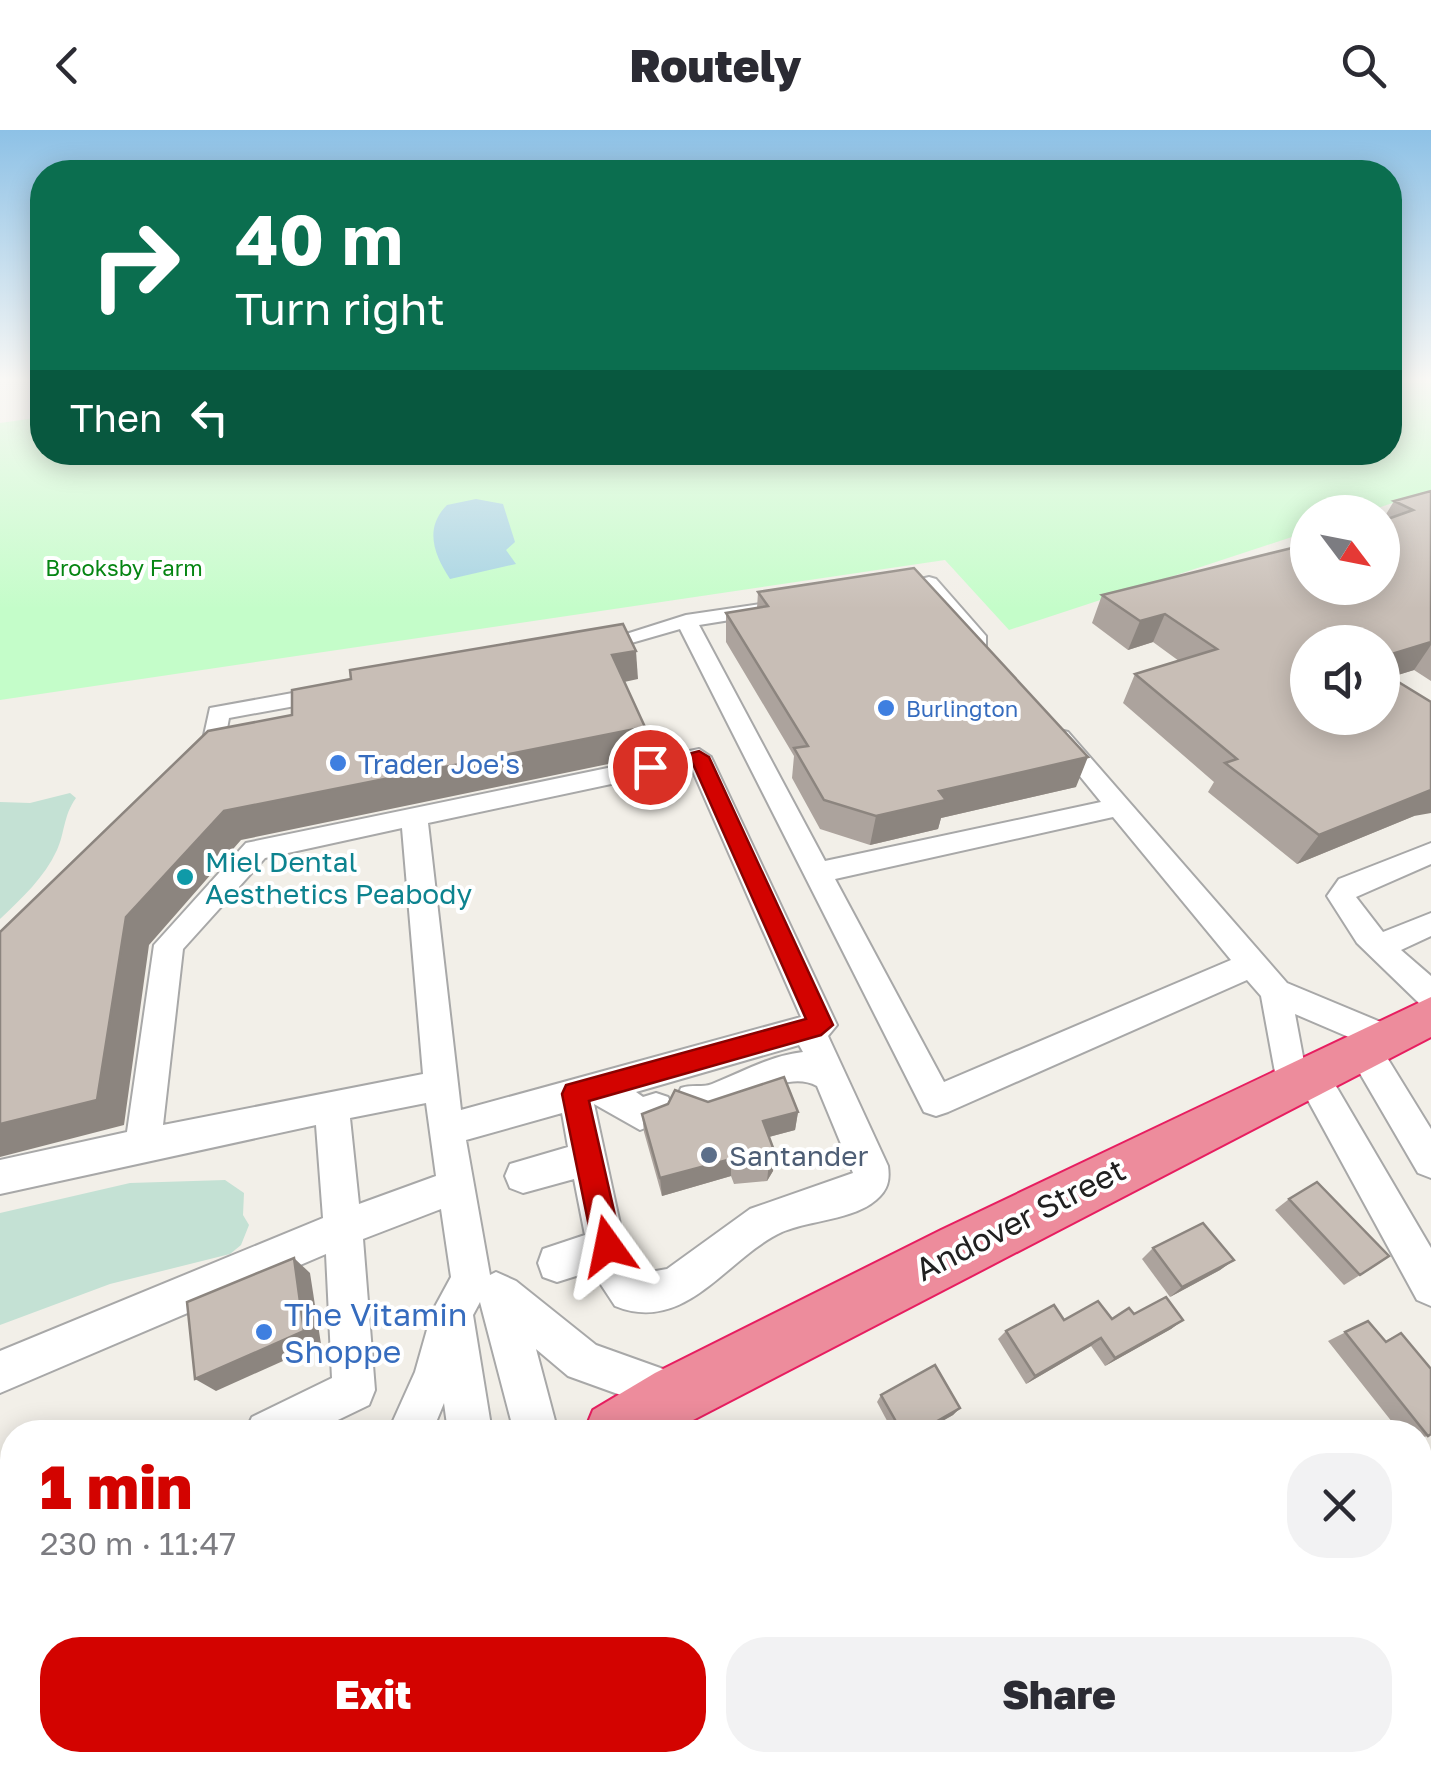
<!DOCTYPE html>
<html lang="en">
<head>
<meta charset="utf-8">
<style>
	body { margin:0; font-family:"Golos Text",sans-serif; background:#f2f2f3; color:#2b2b33; height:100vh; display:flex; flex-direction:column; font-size:38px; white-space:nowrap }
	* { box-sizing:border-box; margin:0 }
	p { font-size:32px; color:#7c7c81 }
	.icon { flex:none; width:55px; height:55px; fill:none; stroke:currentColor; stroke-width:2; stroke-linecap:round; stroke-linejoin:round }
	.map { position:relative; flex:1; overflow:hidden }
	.details { position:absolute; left:0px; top:1290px; width:1432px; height:352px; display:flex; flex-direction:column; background:#fff; border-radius:40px 40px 0 0; box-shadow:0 5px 25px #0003 }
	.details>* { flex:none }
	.banner { position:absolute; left:30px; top:30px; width:1372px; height:305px; border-radius:40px; box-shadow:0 5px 25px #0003; background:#0b6e4f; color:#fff; overflow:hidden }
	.needle { width:65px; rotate:122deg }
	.buttons { position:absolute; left:1290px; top:365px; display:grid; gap:20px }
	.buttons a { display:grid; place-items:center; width:110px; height:110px; border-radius:50%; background:#fff; box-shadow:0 5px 25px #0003; font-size:50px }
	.pin { position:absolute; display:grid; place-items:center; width:85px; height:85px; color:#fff; margin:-42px; border:5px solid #fff; border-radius:50%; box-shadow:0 2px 10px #0007 }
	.me { position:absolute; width:110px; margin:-55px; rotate:348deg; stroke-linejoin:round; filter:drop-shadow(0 0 8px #0008) }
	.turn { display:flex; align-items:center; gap:35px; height:210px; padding:0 40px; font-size:45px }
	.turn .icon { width:130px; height:130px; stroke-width:2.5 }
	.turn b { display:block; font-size:70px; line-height:85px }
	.then { display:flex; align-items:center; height:95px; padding:0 40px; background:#0003; gap:20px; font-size:38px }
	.round { display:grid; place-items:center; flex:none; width:105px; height:105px; border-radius:40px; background:#f2f2f3 }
	.overview { display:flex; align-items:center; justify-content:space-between; height:170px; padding:0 40px }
	h1 { font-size:60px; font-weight:800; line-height:75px; color:#d30300 }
	.button { display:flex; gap:20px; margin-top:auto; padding:20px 40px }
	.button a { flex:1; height:115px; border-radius:40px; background:#d30300; color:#fff; font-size:40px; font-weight:800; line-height:115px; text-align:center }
	.button a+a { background:#f2f2f3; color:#2b2b33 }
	header { display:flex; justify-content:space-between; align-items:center; height:130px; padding:0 40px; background:#fff; font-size:45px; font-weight:800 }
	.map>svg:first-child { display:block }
	.wetland { fill:#c4e1d4 }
	.park { fill:#c4fdc9 }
	.water { fill:#a6d4e2 }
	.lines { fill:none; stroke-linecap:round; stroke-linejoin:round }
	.minor-casing { stroke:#a8a8a8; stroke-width:4 }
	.highway-casing { stroke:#e71e60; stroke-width:4 }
	.minor { fill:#fff; fill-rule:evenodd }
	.highway { fill:#ed8c9c; fill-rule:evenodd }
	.wall { fill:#aca39d }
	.shaded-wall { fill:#8c857f }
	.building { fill:#c8beb6; stroke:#8c857f; stroke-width:2.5 }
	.route { fill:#d30300; stroke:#890200; stroke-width:2.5 }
	.shop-dot { fill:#3f7fe0; stroke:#fff; stroke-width:4 }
	.culture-dot { fill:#0f9aa8; stroke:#fff; stroke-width:4 }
	.service-dot { fill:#5c6f8a; stroke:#fff; stroke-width:4 }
	.labels { text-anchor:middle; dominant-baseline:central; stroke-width:8; stroke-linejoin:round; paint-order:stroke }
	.far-park-label { font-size:22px; fill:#058512; stroke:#fff }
	.far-shop-label { font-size:22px; fill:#366cbe; stroke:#fff; text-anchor:start }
	.shop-label { font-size:28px; fill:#366cbe; stroke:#fff; text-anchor:start }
	.culture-label { font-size:28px; fill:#0d838f; stroke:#fff; text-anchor:start }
	.service-label { font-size:28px; fill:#4e5e75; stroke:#fff; text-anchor:start }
	.near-street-label { font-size:32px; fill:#212121; stroke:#fff }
	.near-shop-label { font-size:32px; fill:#366cbe; stroke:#fff; text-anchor:start }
</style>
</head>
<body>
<header><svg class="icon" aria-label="back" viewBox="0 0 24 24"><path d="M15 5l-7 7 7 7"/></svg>Routely<svg class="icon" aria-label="search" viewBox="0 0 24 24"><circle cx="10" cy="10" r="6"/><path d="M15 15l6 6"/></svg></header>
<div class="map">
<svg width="1431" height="1642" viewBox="0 0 1431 1642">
	<rect width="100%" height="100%" fill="#f2efe8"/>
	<g class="wetland">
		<path d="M70,663L76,668C63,686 65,703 57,720C44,748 22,768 0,789V672L30,673Z"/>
		<path d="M225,1050L244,1063L243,1085L249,1095L241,1115L230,1124L110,1154L0,1195V1083L130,1053Z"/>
	</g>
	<path class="park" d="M1390,250H1431V360L1366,382H1308L1307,402L1009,500L945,430L0,570V293L42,287V322H1390Z"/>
	<path class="water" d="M476,369L503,374L515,412L506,420L516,434L450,449C435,426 423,399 447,375Z"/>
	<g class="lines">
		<g class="minor-casing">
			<g id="minor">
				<path d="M929,447L936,449L986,506V516H970L924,460L886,466L876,460Z"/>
				<path d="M767,473L774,475V483L699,495L825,731L1101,672L1048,607L1060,600L1068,602L1287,853L1395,898L1400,908L1395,918L1383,921L1431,999V1048L1418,1043L1351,928L1347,918L1351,908L1295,884L1304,932L1323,934L1431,1118V1176L1417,1170L1304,963L1291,969L1279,964L1261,866L1247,850L948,982L936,986L924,982L680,499L593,524L582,518L686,485ZM1113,687L1231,830L944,952L835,749Z"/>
				<path d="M331,556L342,563L339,568L229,588L222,626L202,640L190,632L201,619L210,578Z"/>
				<path d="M699,619L711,627L837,895L828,906L888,1036C890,1050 888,1060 876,1070C853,1090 810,1090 782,1102C726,1128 686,1205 615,1176L592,1141L557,1152L543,1147L538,1133L543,1119L585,1105L574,1049L523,1063L510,1058L505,1046L510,1034L568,1017L562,983L466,1010L490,1145L496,1142L516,1151L596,1215L691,1249L697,1264L691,1279L676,1285L568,1246L536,1219L558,1302H514L480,1172L473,1185L492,1302H448L444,1273L432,1302H388L415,1242L432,1182L451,1147L441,1079L363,1109L375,1260L369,1275L313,1302H245L252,1287L332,1248L326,1124L0,1263V1221L323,1088L316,995L0,1064V1030L127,1002L154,815L246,713ZM691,637L801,887L461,980L428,693ZM402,698L423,944L163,995L183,819L265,728ZM799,915L803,922C769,926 742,942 712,954C702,958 692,954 681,958L676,969L681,980L707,987C737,976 785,938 817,956L853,1043L750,1079L667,1139L639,1144L628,1131L594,974L640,1000L668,989L673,978L668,967L656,963L643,967L636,962ZM426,973L436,1046L359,1074L350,988Z"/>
				<path d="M1431,713V734L1356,767L1383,802L1431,783V806L1401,820L1431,846V878L1420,874L1357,813L1327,766L1339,749Z"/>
				<path d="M12,1402V1449L0,1455V1407Z"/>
				<path d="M417,1630H472L467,1642H412Z"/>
			</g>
		</g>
		<g class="highway-casing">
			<g id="highway">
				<path d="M1431,867V907L670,1302H584L593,1280L655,1243L941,1100Z"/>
				<path d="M12,1572V1630H40L26,1642H0V1577Z"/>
			</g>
		</g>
		<use href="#minor" class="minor"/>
		<use href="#highway" class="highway"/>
	</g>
	<g class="wall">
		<path d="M1431,361V551L1414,540L1391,547L1414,686L1297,734L1208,662L1214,652L1123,573L1135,544L1179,531L1153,512L1128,520L1092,493L1102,465L1308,458L1382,391L1394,371Z"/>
		<path d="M758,462L1076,657L941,688L938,699L870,715L820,699L792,648L794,626L726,512V483L757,478Z"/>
		<path d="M708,972L798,982L795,1000L769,1007L775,1023L773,1041L767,1051L734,1054L731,1046L662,1066L644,1002L642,984Z"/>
		<path d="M1289,1069L1360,1145L1344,1155L1275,1080Z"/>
		<path d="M1153,1118L1234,1130L1220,1140L1170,1167L1142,1129Z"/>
		<path d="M1134,1184L1183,1190L1171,1199L1105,1236L1091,1216L1026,1254L998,1209L1006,1201L1064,1190L1112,1189Z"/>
		<path d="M1368,1191L1385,1211L1401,1203L1428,1306L1420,1308V1302H1400L1328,1211Z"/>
		<path d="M881,1265L960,1278L953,1285L923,1302H893L877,1272Z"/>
		<path d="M1431,1603V1642H1409L1405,1636L1410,1630H1420V1617Z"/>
	</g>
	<g class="shaded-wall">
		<path d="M1165,484L1153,512L1128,520L1140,491Z"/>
		<path d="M1431,512V515L1414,540L1382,550V527Z"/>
		<path d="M636,521L638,549L615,554L612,525Z"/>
		<path d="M645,597L647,626L241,710L149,815L124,995L0,1027V994L126,787L224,681Z"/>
		<path d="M1088,627L1076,657L941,688L938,699L870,715L876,686L939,661Z"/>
		<path d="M1431,660V683L1414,686L1297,734L1319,705Z"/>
		<path d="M798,982L795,1000L761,1009L763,991Z"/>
		<path d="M775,1023L773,1041L767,1051L769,1033Z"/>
		<path d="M731,1029V1046L662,1066L660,1048Z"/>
		<path d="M294,1128L310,1143L321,1214L216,1261L195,1249Z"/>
		<path d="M1234,1130L1220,1140L1170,1167L1182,1157Z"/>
		<path d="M1183,1190L1171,1199L1105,1236L1115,1228Z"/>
		<path d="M1101,1208L1091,1216L1026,1254L1035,1246Z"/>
		<path d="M960,1278L953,1285L923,1302H918Z"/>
		<path d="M261,1630L262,1642H245V1634Z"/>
	</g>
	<g class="building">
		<path d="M1431,361V512L1382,527V512H1308V588H1382V542L1431,572V660L1319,705L1225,633L1237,629L1135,544L1217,519L1165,484L1140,491L1102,465L1308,414V458H1382V391L1413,380L1394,371Z"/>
		<path d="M914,438L1088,627L939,661L946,670L876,686L824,670L794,618L808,616L726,483L768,476L758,462Z"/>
		<path d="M623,494L636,521L612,525L645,597L224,681L126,787L97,970L0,994V802L208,601L292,585V560L351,549L350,540Z"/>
		<path d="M784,947L798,982L763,991L775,1023L769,1033L734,1037L731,1029L660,1048L642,984L668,974L675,960L708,972Z"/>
		<path d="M1317,1052L1389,1126L1360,1145L1289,1069Z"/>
		<path d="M1203,1093L1234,1130L1182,1157L1153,1118Z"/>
		<path d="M294,1128L304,1201L195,1249L187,1172Z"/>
		<path d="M1166,1167L1183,1190L1115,1228L1101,1208L1035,1246L1006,1201L1054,1175L1064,1190L1098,1171L1112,1189L1129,1178L1134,1184Z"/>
		<path d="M1368,1191L1386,1212L1401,1203L1431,1239V1304L1428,1306L1345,1202Z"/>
		<path d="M935,1235L960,1278L918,1302H902L881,1265Z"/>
		<path d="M848,1295L852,1302H835Z"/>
		<path d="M1420,1510L1431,1522V1575L1420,1590Z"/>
		<path d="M626,1633L637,1642H621Z"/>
		<path d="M245,1634V1642H229Z"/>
	</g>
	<linearGradient id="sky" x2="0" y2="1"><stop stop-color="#8dc1e6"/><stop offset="0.52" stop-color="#f9f8f5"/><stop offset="1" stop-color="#f9f8f5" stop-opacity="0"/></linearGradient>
	<rect width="1431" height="479" fill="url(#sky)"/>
	<path class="route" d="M699,621L709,627L833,895L821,905L589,971L622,1116L618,1127L608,1131L597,1127L593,1116L562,964L566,955L806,889L693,634L650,643L640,637Z"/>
	<g class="shop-dot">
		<circle cx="886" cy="578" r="10"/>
		<circle cx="338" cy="633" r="10"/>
		<circle cx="264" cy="1202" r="10"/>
	</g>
	<circle class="culture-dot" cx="185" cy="747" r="10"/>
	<circle class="service-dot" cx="709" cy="1025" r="10"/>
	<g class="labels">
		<g class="far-park-label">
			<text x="124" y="437">Brooksby Farm</text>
		</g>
		<g class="far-shop-label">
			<text x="906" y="578">Burlington</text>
		</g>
		<g class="shop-label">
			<text x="358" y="633">Trader Joe's</text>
		</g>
		<g class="culture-label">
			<text x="205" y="731">Miel Dental<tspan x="205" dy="32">Aesthetics Peabody</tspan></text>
		</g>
		<g class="service-label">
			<text x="729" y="1025">Santander</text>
		</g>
		<g class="near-street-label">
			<text transform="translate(1020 1089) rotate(-27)">Andover Street</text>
		</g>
		<g class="near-shop-label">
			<text x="284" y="1184">The Vitamin<tspan x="284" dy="37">Shoppe</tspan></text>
		</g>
	</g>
</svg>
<div class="buttons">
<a><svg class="needle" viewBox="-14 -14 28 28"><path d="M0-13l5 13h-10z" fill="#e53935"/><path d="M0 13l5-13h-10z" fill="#7c7c81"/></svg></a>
<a><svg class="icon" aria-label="sound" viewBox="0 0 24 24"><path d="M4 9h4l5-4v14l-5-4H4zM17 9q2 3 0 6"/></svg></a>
</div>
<div class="pin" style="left:650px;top:637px;background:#d93025"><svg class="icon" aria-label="arrive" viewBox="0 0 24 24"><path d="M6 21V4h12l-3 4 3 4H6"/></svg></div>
<svg class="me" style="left:608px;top:1116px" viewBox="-20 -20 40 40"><path d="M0-17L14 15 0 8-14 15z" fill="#d30300" stroke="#fff" stroke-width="4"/></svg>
<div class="banner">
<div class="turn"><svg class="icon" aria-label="right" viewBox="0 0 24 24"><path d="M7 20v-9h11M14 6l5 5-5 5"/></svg><div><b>40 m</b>Turn right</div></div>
<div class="then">Then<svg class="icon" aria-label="left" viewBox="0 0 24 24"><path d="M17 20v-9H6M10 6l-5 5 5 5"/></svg></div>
</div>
<section class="details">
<div class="overview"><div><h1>1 min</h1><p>230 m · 11:47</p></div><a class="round"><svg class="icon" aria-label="close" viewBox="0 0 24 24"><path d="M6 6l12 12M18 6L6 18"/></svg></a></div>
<div class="button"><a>Exit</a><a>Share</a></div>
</section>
</div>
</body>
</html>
